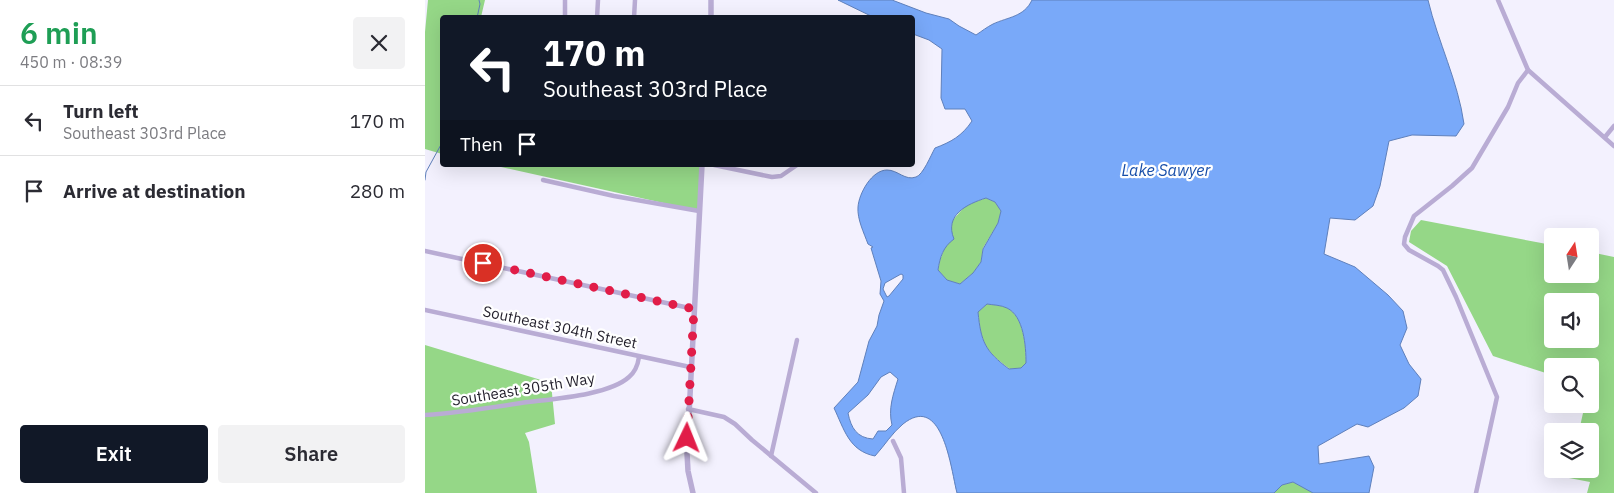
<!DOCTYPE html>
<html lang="en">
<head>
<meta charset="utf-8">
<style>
	body { margin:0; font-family:"IBM Plex Sans",sans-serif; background:#f2f2f3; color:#2b2b33; height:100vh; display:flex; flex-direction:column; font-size:19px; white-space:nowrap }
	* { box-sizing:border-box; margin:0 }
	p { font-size:16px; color:#7c7c81 }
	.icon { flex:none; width:28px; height:28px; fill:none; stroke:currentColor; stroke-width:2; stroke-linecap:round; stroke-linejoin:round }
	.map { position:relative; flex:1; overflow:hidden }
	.drawer { display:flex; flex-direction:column; background:#fff; width:425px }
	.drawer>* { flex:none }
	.hud { position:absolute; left:15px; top:15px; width:475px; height:152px; border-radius:5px; box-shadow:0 5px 20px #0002; background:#111827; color:#fff; overflow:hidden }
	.needle { width:32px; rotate:12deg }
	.tools { position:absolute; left:1119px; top:228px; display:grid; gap:10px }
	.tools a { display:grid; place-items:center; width:55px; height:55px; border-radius:5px; background:#fff; box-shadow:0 5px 20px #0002; font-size:25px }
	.pin { position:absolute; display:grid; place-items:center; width:42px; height:42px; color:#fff; margin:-21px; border:2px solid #fff; border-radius:50%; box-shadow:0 1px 5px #0007 }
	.me { position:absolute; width:55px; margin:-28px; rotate:2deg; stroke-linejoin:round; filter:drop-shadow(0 0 4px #0008) }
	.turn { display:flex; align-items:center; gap:18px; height:105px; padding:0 20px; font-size:22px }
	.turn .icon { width:65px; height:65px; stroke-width:2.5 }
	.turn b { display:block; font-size:35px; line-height:42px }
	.then { display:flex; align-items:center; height:48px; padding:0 20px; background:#0003; gap:10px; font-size:19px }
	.round { display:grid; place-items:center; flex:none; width:52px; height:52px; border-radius:5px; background:#f2f2f3 }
	.summary { display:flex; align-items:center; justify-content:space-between; height:85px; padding:0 20px }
	h1 { font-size:30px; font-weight:600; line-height:38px; color:#1e9e55 }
	.cta { display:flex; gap:10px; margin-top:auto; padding:10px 20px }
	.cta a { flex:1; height:58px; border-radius:5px; background:#111827; color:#fff; font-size:20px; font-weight:600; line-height:58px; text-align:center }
	.cta a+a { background:#f2f2f3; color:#2b2b33 }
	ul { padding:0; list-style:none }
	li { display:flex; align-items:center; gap:15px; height:70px; padding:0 20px; border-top:1px solid #e1e1e2 }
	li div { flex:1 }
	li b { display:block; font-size:19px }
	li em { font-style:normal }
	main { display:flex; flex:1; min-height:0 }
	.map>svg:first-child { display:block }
	.forest { fill:#95d787; fill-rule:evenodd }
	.water { fill:#79a9f9; stroke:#5f80bb; fill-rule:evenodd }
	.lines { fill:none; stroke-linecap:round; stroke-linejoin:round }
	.stream { stroke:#5f80bb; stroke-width:1 }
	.minor { stroke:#b9acd4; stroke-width:4.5 }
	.tertiary { stroke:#b9acd4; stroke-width:5.5 }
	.route { stroke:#e11d48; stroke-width:9; stroke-dasharray:0 16.2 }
	.labels { text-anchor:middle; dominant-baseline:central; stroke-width:4.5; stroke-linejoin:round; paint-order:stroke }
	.street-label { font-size:15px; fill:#221f2b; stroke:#fff }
	.water-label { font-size:16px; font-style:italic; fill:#174ea9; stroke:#fff }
</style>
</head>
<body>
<main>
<section class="drawer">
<div class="summary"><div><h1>6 min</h1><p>450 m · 08:39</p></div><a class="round"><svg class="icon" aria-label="close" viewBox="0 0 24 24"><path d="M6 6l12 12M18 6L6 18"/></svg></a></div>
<ul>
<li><svg class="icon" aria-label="left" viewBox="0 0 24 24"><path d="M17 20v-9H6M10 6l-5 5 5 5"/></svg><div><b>Turn left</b><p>Southeast 303rd Place</p></div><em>170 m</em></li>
<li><svg class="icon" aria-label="arrive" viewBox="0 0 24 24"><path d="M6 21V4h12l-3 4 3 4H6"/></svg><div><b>Arrive at destination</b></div><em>280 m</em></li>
</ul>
<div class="cta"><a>Exit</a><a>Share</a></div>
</section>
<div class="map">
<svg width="1189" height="493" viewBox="0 0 1189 493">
	<rect width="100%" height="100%" fill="#f3f1fe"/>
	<g class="forest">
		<path d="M3,0H60L56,17L18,18L17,154L0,149V32Z"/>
		<path d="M67,165H277L274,211L270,210Z"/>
		<path d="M561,198L570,202L576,211L573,223L558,248L556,262L548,273L535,284L522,280L513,270L515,260L526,231L527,221L541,205Z"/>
		<path d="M996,220L1127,245L1128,274H1165V252L1189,257V493H1162L1165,482L1144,478L1146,469H1165V431H1154L1160,404H1165V366H1128L1127,375L1068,356L1022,266L984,242L986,231ZM1128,301H1165V339H1128Z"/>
		<path d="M562,304C568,305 576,305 582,308C599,316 601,347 601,363L596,368L585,369C560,351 556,342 553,312Z"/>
		<path d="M0,345L126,383L130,424L100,433L104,442L112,493H0Z"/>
		<path d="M868,482L887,491L888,493H849L857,485Z"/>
	</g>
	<path class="water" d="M413,0H467L501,13L524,19L534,26L551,35C557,31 562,27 568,24C583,17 599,17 607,0H1003C1013,42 1033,81 1039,124L1031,136L987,135L964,141L955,186L948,206L930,220L905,218L899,254L930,267L963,295L978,311L982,328L975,345L984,364L996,379L993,396L979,408L943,427L932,424L893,446L894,464L944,456L949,467L944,493H888L868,482L857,485L849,493H532C526,470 518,392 478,424C467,433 460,445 450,456C424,451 419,429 409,408L433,382L444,341L452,326L454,315L459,301L455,294L456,281L446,248L448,247L443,244C439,233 432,219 433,207C434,193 447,170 462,170C473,170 480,181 491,177C498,175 506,155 510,148C526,142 537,136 547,121L540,109H520L516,98L517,49L504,40L488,34V18L448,17ZM561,198L570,202L576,211L573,223L558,249L556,262L548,273L535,284L522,280L513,270C515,257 518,247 529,239C519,215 542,204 561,198ZM476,274L478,275V279L464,296L462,297L458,289L460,283ZM562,304C568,305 576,305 582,308C599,316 601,347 601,363L596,368L584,369C560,351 556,342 553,312ZM465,372L473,379C468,395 463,409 467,425L461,431H453L448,439C432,438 426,428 423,413L443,395L456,377Z"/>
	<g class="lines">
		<g class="stream">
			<path d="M52,18L55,4L54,0"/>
			<path d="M0,180L1,172L18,141"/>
		</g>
		<g class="minor">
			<path d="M140,18V0"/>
			<path d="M172,18L173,0"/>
			<path d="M209,18L210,0"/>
			<path d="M1103,70L1189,146"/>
			<path d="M1180,137L1189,126"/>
			<path d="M289,165L347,177L356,176L372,165"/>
			<path d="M118,180L189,196L274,211"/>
			<path d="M0,251L269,309"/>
			<path d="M0,310L265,367"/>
			<path d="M263,409L299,417L310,424L327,440L391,493"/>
			<path d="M0,415C32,413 64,408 96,403C124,399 183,396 204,377C210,372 213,364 214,357"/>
			<path d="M468,441L476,458L479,493"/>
			<path d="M346,456L372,340"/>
			<path d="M1051,493L1072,397L1031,297L1018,270L1013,266L984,250L979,244L980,237L989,216L1027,186L1047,168L1083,107L1093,83L1103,70L1073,0"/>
		</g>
		<g class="tertiary">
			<path d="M286,18V0"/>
			<path d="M268,493L263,471L262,453L277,165"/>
		</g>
	</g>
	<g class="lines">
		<path class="route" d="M58,263L269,309L262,438"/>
	</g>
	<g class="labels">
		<g class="street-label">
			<text transform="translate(135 327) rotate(12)">Southeast 304th Street</text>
			<text transform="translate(98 389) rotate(-9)">Southeast 305th Way</text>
		</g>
		<g class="water-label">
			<text x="741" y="170">Lake Sawyer</text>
		</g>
	</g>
</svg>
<div class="tools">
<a><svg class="needle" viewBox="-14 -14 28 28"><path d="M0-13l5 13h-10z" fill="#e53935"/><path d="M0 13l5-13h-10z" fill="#7c7c81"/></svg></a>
<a><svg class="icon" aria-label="sound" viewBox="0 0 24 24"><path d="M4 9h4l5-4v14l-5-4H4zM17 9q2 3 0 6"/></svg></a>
<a><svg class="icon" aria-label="search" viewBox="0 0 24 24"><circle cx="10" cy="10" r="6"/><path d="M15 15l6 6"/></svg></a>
<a><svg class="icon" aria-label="layers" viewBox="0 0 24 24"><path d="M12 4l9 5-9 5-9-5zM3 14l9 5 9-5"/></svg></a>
</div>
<div class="pin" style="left:58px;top:263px;background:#d93025"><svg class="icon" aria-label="arrive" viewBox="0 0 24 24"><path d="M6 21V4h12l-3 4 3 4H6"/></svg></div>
<svg class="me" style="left:262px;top:438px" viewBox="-20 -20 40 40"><path d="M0-17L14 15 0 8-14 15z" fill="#e11d48" stroke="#fff" stroke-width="4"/></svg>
<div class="hud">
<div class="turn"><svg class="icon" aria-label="left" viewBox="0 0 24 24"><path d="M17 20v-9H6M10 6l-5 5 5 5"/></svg><div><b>170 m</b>Southeast 303rd Place</div></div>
<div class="then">Then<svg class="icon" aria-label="arrive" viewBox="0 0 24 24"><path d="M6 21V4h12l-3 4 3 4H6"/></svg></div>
</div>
</div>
</main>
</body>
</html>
